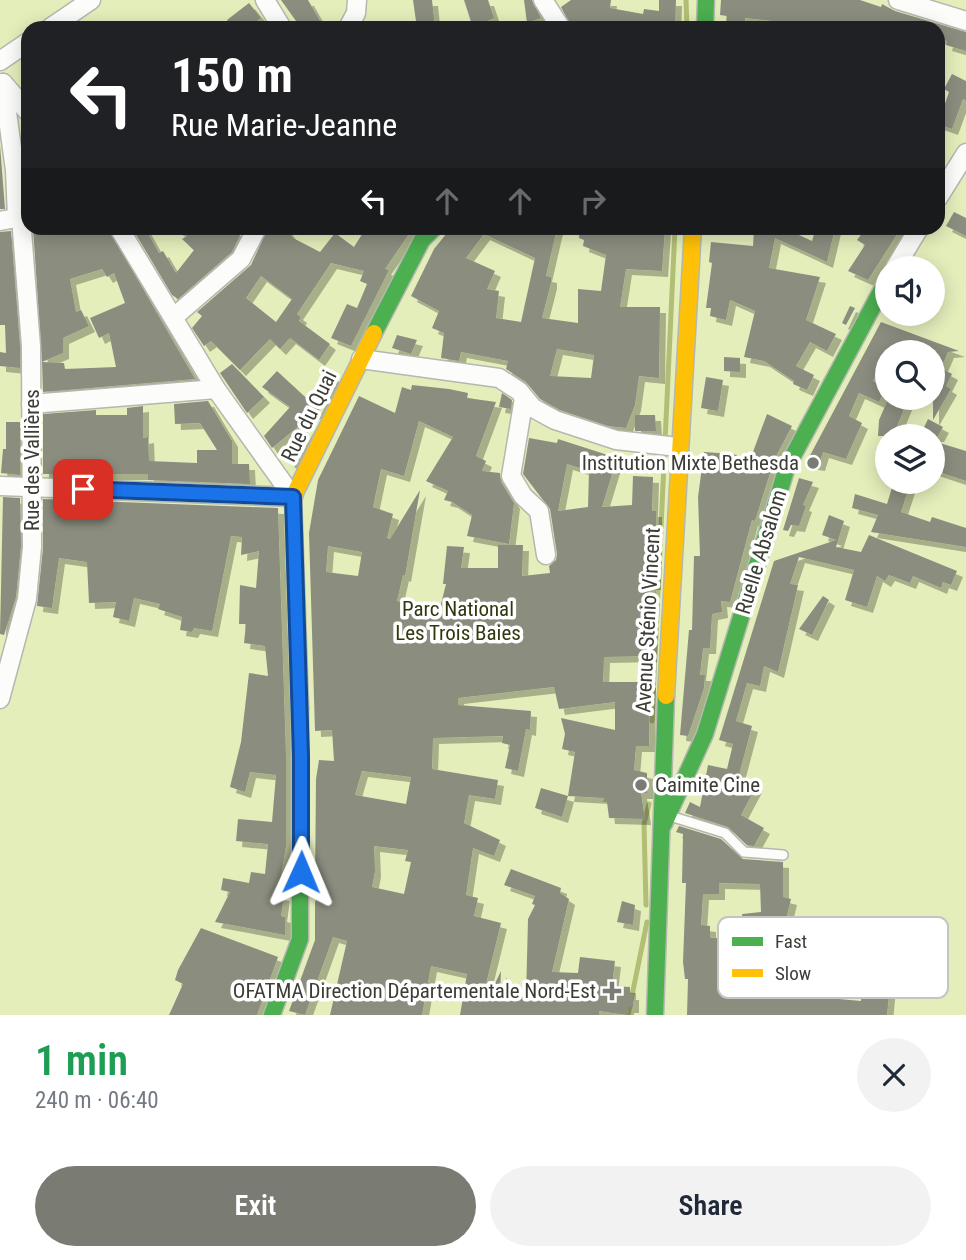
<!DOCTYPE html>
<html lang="en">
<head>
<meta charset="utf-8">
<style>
	body { margin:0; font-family:"Roboto Condensed",sans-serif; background:#f2f2f3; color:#1f2937; height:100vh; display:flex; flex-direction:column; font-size:26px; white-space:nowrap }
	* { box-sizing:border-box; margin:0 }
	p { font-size:23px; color:#747a83 }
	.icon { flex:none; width:38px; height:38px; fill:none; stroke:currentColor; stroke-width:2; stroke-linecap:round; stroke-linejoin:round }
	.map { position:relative; height:1015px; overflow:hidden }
	.side { display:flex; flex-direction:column; background:#fff; flex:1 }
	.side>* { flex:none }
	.hud { position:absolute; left:21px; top:21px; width:924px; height:214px; border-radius:21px; box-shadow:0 4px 18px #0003; background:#202124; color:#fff; overflow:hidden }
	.tools { position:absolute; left:875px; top:256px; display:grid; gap:14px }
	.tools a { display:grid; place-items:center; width:70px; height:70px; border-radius:50%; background:#fff; box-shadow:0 4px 18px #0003; font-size:35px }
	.pin { position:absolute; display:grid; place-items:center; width:60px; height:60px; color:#fff; margin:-30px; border-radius:14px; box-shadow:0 4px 10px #0006 }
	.me { position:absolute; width:77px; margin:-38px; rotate:1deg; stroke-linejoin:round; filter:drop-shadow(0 0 5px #0008) }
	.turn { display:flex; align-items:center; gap:24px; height:147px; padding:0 35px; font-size:32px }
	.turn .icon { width:91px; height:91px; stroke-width:2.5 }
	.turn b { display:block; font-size:49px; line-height:60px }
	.lanes { display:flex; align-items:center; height:66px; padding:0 35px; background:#0003; justify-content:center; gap:35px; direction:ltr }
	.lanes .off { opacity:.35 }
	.round { display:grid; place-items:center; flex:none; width:74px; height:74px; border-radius:37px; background:#f2f2f3 }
	.summary { display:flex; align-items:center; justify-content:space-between; height:119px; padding:0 35px }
	h1 { font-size:42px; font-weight:600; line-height:52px; color:#1e9e55 }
	.cta { display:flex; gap:14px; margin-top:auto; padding:14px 35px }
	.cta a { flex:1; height:80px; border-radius:42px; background:#7a7c73; color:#fff; font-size:28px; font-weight:600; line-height:80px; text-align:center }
	.cta a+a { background:#f2f2f3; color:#1f2937 }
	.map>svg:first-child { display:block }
	.green { fill:#e4eebb; fill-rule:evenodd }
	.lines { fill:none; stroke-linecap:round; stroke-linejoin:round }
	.stream { stroke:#b2be76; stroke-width:5 }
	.building { fill:#8b8e7f; fill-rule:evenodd; filter:url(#shadow) }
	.lane-casing { stroke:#b5b7b0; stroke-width:12 }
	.street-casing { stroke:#b5b7b0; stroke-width:21 }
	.fast-casing { stroke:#b5b7b0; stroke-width:19 }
	.slow-casing { stroke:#b5b7b0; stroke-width:19 }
	.lane { stroke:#fcfdfb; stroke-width:9 }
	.street { stroke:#fcfdfb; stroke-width:18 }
	.fast { stroke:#4caf50; stroke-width:16 }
	.slow { stroke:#ffc107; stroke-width:16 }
	.route-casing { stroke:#114b97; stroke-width:18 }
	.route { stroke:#1a73e8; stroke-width:12 }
	.poi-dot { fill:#7a7c73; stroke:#fff; stroke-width:2.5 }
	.labels { text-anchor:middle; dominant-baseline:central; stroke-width:7; stroke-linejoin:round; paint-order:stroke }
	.street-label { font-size:21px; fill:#3c3e36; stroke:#fff }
	.poi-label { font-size:21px; fill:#3c3e36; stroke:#fff; text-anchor:end }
	.park-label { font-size:21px; fill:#31380e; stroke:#fff }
	.key { fill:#fff; stroke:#c4c5c3; stroke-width:2 }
	.key-label { font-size:19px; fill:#3c3e36 }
</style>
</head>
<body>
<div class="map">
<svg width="966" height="1015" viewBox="0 0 966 1015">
	<defs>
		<filter id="shadow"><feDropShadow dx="6" dy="6" stdDeviation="0" flood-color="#0004"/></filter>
	</defs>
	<rect width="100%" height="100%" fill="#edf0e5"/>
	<path class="green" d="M0,0H966V1015H0ZM28,28H938V228H28ZM887,268H933V313H887ZM887,352H933V397H887ZM887,436H933V481H887Z"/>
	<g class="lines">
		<g class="stream">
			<path d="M686,0L687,28"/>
			<path d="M652,721L675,228"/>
			<path d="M646,905L644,824L649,804"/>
			<path d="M628,1015L647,922"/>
		</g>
	</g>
	<g class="building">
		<path d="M281,0H308L324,28H301Z"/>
		<path d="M413,0H432L435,28H417Z"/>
		<path d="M464,0H488L494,18L473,28Z"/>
		<path d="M524,0H532L541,18L527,23Z"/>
		<path d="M571,0H611L610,8L643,14L644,9L659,11V0H676L675,28H572L561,7Z"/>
		<path d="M721,0H860L881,7L882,4L895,11L966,32V51L946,45L947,41L938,38V28H886L871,24L869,28H802L790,23L745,18L746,28H727V16L720,15Z"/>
		<path d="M249,3L261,18L247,28H233L227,20Z"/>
		<path d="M952,74L966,81V101L963,99L952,129L938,124L949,92L944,89Z"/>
		<path d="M28,142V205L23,143Z"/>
		<path d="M0,145L5,209H0Z"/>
		<path d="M954,212L966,218V236L946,226Z"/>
		<path d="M33,228H108L195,379L43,392L42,362L64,363L65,369L116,367L109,333L99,338L90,318L125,303L114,273L107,277L102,269L70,279L76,312L81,310L89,326L63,338V353L42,362Z"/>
		<path d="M132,228H145L159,253L163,251L176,273L194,250L182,239L187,236L175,228H232L240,235L232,252L178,299L172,295Z"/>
		<path d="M268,228H286L293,238L320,252L335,233L354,247L366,228H413L385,269L389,270L351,346L331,338L347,304L357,308L367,284L360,281L364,271L331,263L297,314L301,317L299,321L330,344L319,360L290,338L280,349L270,339L240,370L211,341L204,346L192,328L202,316L197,312L251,265ZM261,276L292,299L276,322L246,298Z"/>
		<path d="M451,228H557L546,276L551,277V283L542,318L578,323V289L601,291L606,255L583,246L584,240L579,238L580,228H665L662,271L626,269L620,307H660L659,378L639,376L635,405L626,428L608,426L560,410L540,399L526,382L506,369L508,361L461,352L459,361L441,358L444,333L432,328L439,311L411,296L434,249ZM484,234L535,258L521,322L496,318L499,291L487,289L495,271L466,258ZM557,349L594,355L591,378L550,376Z"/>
		<path d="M750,228H789L788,230L812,241L816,228H835L827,262L775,238L769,268L820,277L806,320L836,334L827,351L810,342L796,366L814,375L807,390L793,384L794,381L764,361L744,357L755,311L730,300L726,320L710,316L711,308H706L712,263L709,262L711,242L753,246L754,229Z"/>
		<path d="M866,228H901L868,280L848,271L865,245L857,240Z"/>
		<path d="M11,231L20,346V368L0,366V352L6,353L5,325H0V232Z"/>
		<path d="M850,306L855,308L846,325L842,323Z"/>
		<path d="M881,322L959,351L948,352L941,368L952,374L946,386L951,389L933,420V352H886L873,381L886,387L879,402L859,393L849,416L862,423L846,459L823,452L819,465L806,463Z"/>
		<path d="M397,335L417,340L411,354L392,348Z"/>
		<path d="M724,357L740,358V372L724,371Z"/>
		<path d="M232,364L264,397L247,413L220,373Z"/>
		<path d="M277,371L316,407L331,375L335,377L293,464L288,461L316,412L272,448L264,436L290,407L262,387Z"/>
		<path d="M706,377L723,380L718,411L701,408Z"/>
		<path d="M412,385L449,389L468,393L467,398L496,402L476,456L486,461L482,471L500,473L501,482L514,503L509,544L467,536L472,515L452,502L444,500L448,491L426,481L453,437L419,421L404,476L381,469L373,507L393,514L387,538L390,539L420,490L405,576L403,575L397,601L439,612L446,584H443L447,546L464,547L461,568H498V545H523L522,576L550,573L549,566L556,560L557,554L550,509L523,474L529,438L557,443L558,439L617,458L602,507L632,505L633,476L653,477L652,511H656V527L655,584H650L647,619L652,620L651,656L604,657L603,682H650L649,746H636L634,770L647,773V793H641L645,819L609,818L607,802H603L604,798L568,796L575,752L562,749L565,734L561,718L615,730V702L559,709L554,687L458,698V705L531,711L530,730L526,729L518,771L505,768L510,745L502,743L503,736L433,738L432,769L498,780L495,799L469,795L464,823L500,840L494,856L473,848L466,895L478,898L474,916L501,923L483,996L488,998L501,971L500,995L526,997L528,919L535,905L532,904L535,896L504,885L511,869L561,888L560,893L569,899L552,972L578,973L580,957L615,961L612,986L630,987V994H633V1007H628L627,1015L599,1011V1015H460L467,974L431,966L422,1015H330L347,941L333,937L305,1015L289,1011L315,940V903L320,886H315L316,779L319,760L334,761L332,730L315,731L309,533L318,480L359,396L395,413L402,387L411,390ZM567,464L589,471L588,507L558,511ZM328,546L362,552L358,576L326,572ZM362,771L411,777L406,804L355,795ZM374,846L408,850L405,861L411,862L404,894L372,887L375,871Z"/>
		<path d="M502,393L512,400L511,409L499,407Z"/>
		<path d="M889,397H909L893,436H878L879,420Z"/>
		<path d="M208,401L232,441V464H249L250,484L148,480V474H43V414L96,410V415H127V408L143,406V438L148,437L149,461L197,463V450H217L200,423L175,424L174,404Z"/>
		<path d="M767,414L792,426L774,460L755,521L752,520L730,602L721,601L722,612L712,614L710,648H703L700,675H705L704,688L688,736L680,735L689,630H692L694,556H700L698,497L704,452L733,454L750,460Z"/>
		<path d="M635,415H655L656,431H635Z"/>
		<path d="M928,419L943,427L938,436H920Z"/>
		<path d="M6,422H20V475L1,473L3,449H6Z"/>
		<path d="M933,441L966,451V481L933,470Z"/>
		<path d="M799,478L813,482L803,505L806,506L799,526L791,525L788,531L783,530Z"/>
		<path d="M894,481H911L901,512L930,522L932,517L966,528V547L871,532L878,515L852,508L855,494L887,504Z"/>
		<path d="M3,497L20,498L21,546L16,597L4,635L0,634Z"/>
		<path d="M43,499L278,508L286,756V846L278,894L284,895L281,916L285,917V935L215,922L230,892L221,890L223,878L249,883L251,872L265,874L268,844L236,841L238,819L272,822L276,775L250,772L245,792L230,787L241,742L249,673L268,676L265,646L244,643L246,624H239L240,585L256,588L259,551L241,555L242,537L231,536L212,631L194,628L192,632L180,630L182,617L158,609L160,604L134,598L129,621L113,617L116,602L89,603L87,562L59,558L52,608L37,606L43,548Z"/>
		<path d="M829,515L844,521L836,547L861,552L869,535L957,571L951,585L943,582L941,588L913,576L910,583L889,575L885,581L877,576L867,607L845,600L854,570L799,557L790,584L798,585L778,672L764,666L760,686L747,683L736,721L752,726L739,775L757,785L741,815L764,828L754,846L747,845L728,827L685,813L690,802L700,807L708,765L727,769L733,744L719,740L774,561L836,540L822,535Z"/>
		<path d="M823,596L829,600L812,635L799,629Z"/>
		<path d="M541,788L568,796L562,817L535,808Z"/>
		<path d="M679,826L721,839L743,859L783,862V897L791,899L784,928L811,932V951L829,950L828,998L861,1001L862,979L890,984L887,1015H687L688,979H685L683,962L686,883H682L683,834L676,832ZM719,883L760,884L761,912L742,914L745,937L710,938V926L701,925L703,894H719Z"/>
		<path d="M622,901L635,905L633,925L617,922Z"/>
		<path d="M201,928L278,957L257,1015H169L183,984L175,980L178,970Z"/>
	</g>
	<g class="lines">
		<g class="lane-casing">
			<path id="lane" d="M670,816L725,833L744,852L783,855"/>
		</g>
		<g class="street-casing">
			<g id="street">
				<path d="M265,0L282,28"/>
				<path d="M543,0L561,28"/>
				<path d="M898,0L966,21"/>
				<path d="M50,28L91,0"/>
				<path d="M348,28L356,13L357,0"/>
				<path d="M0,61L28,42"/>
				<path d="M3,83L15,170L17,217"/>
				<path d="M3,83L28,112"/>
				<path d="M938,198L966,153"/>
				<path d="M0,221L28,216"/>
				<path d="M119,228L216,389L293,497"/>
				<path d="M895,268L919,228"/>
				<path d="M174,317L241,259L257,228"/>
				<path d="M361,359L499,378L519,391L533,408L555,420L616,440L678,447"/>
				<path d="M524,398L511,476L523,496L539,511L546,555"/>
				<path d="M31,404L216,389"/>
				<path d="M0,486L293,497"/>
				<path d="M0,699L27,599L32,547L31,346L21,218"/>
			</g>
		</g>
		<g class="fast-casing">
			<g id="fast">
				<path d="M705,28L706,0"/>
				<path d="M374,333L422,240L434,228"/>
				<path d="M664,824L705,734L787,467L887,280"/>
				<path d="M272,1015L300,939V708"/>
				<path d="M655,1015L666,696"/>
			</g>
		</g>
		<g class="slow-casing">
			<g id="slow">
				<path d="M666,696L693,228"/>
				<path d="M300,708L293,497L374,333"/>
			</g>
		</g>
		<use href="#lane" class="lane"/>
		<use href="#street" class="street"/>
		<use href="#fast" class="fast"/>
		<use href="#slow" class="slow"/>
	</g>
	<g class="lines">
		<g class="route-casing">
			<path id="route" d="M83,489L293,497L301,756V872"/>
		</g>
		<use href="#route" class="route"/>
	</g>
	<g class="poi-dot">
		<circle cx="813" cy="463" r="7"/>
		<circle cx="641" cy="785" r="7"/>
		<path d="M608.5 980.5h7v7h7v7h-7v7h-7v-7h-7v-7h7z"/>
	</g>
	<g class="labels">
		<g class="street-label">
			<text transform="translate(309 416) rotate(-64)">Rue du Quai</text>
			<text transform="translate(32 460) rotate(-90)">Rue des Vallières</text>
			<text transform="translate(761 552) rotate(-73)">Ruelle Absalom</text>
			<text transform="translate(648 620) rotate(-87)">Avenue Sténio Vincent</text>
		</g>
		<g class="poi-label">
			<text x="799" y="463">Institution Mixte Bethesda</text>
			<text x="655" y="785" text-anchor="start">Caimite Cine</text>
			<text x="596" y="991">OFATMA Direction Départementale Nord-Est</text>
		</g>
		<g class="park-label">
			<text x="458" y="609">Parc National<tspan x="458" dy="24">Les Trois Baies</tspan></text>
		</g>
	</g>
	<rect x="718" y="917" width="230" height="81" rx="10" class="key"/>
	<rect x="732" y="937" width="31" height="9" fill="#4caf50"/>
	<rect x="732" y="969" width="31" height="8" fill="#ffc107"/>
	<g class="key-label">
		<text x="775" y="948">Fast</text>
		<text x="775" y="980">Slow</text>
	</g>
</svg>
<div class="tools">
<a><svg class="icon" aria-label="sound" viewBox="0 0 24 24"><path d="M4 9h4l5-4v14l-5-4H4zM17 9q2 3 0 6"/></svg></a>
<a><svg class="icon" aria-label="search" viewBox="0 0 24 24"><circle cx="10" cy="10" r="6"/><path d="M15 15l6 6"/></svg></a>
<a><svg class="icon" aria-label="layers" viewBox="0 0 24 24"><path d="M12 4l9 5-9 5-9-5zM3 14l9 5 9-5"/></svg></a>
</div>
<div class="pin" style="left:83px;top:489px;background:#d93025"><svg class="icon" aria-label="arrive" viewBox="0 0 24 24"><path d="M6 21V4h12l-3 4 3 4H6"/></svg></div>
<svg class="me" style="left:301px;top:872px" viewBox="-20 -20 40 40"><path d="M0-17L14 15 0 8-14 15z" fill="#1a73e8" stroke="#fff" stroke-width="4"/></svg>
<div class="hud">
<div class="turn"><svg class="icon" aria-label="left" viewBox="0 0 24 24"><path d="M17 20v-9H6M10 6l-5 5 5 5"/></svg><div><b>150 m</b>Rue Marie-Jeanne</div></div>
<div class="lanes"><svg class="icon" aria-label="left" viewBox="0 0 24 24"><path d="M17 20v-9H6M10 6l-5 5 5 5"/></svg><svg class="icon off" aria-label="ahead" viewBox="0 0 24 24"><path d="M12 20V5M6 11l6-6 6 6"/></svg><svg class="icon off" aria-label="ahead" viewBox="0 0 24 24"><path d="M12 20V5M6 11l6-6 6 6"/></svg><svg class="icon off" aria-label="right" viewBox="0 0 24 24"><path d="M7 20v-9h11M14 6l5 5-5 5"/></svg></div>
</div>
</div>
<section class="side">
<div class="summary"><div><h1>1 min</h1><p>240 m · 06:40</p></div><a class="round"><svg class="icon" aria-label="close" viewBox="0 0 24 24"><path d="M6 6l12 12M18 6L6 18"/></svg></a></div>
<div class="cta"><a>Exit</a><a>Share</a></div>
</section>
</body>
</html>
